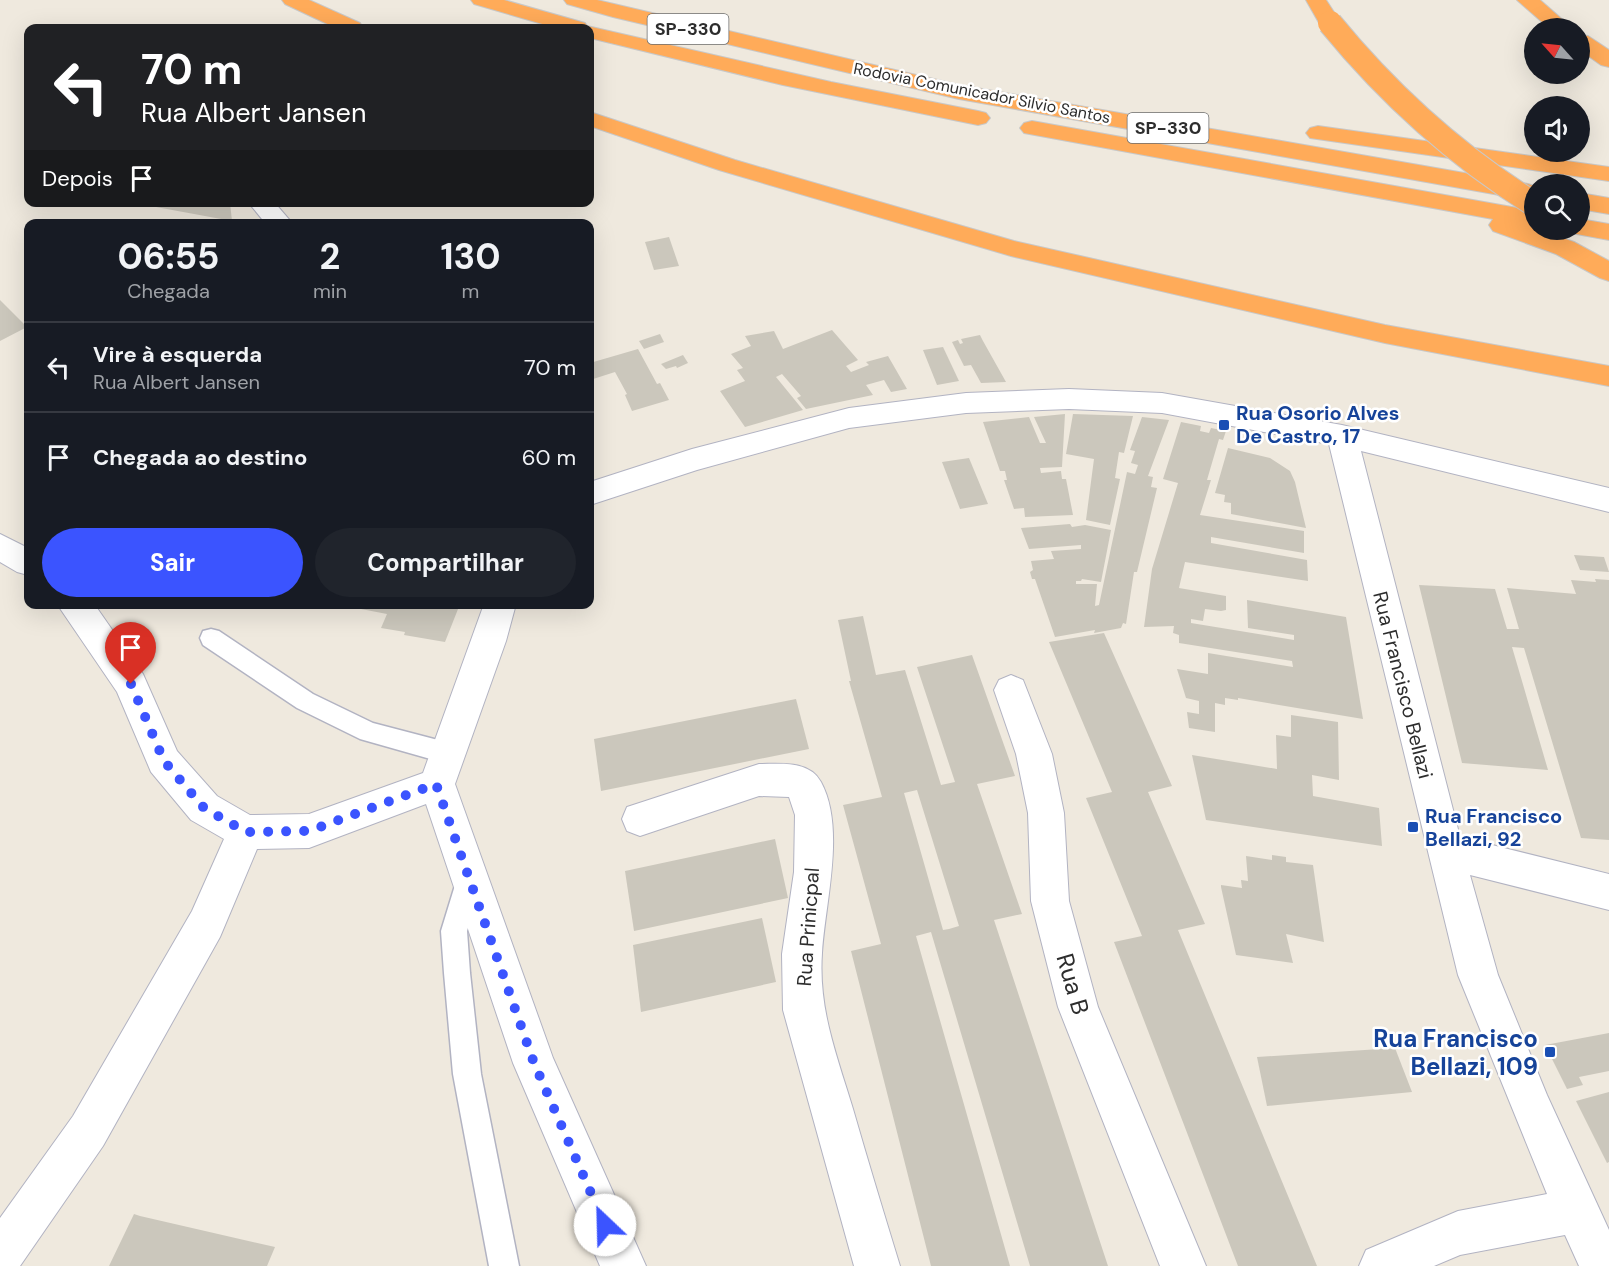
<!DOCTYPE html>
<html lang="pt">
<head>
<meta charset="utf-8">
<style>
	body { margin:0; font-family:"DM Sans",sans-serif; background:#20242c; color:#f1f3f6; height:100vh; display:flex; flex-direction:column; font-size:22px; white-space:nowrap }
	* { box-sizing:border-box; margin:0 }
	p { font-size:20px; color:#9ea1a6 }
	.icon { flex:none; width:33px; height:33px; fill:none; stroke:currentColor; stroke-width:2; stroke-linecap:round; stroke-linejoin:round }
	.map { position:relative; flex:1; overflow:hidden }
	.sheet { position:absolute; left:24px; top:219px; width:570px; height:390px; display:flex; flex-direction:column; background:#171b24; border-radius:12px; box-shadow:0 6px 24px #0002 }
	.sheet>* { flex:none }
	.banner { position:absolute; left:24px; top:24px; width:570px; height:183px; border-radius:12px; box-shadow:0 6px 24px #0002; background:#202124; color:#fff; overflow:hidden }
	.needle { width:39px; rotate:297deg }
	.buttons { position:absolute; left:1524px; top:18px; display:grid; gap:12px }
	.buttons a { display:grid; place-items:center; width:66px; height:66px; border-radius:50%; background:#171b24; box-shadow:0 6px 24px #0002; font-size:30px }
	.pin { position:absolute; display:grid; place-items:center; width:51px; height:51px; color:#fff; margin:-62px -26px; border-radius:50% 50% 50% 0; rotate:-45deg; box-shadow:0 0 6px #0007 }
	.pin .icon { rotate:45deg }
	.me { position:absolute; width:66px; margin:-33px; rotate:336deg; stroke-linejoin:round; filter:drop-shadow(0 0 4px #0008) }
	.turn { display:flex; align-items:center; gap:21px; height:126px; padding:0 18px; font-size:27px }
	.turn .icon { width:78px; height:78px; stroke-width:2.5 }
	.turn b { display:block; font-size:42px; line-height:51px }
	.then { display:flex; align-items:center; height:57px; padding:0 18px; background:#0003; gap:12px; font-size:22px }
	.eta { display:flex; justify-content:space-evenly; align-items:center; height:102px; text-align:center }
	.eta b { font-size:36px; font-weight:700; line-height:42px }
	.primary-button { display:flex; gap:12px; margin-top:auto; padding:12px 18px }
	.primary-button a { flex:1; height:69px; border-radius:36px; background:#3b54ff; color:#fff; font-size:24px; font-weight:700; line-height:69px; text-align:center }
	.primary-button a+a { background:#20242c; color:#f1f3f6 }
	ul { padding:0; list-style:none }
	li { display:flex; align-items:center; gap:18px; height:90px; padding:0 18px; border-top:2px solid #363941 }
	li div { flex:1 }
	li b { display:block; font-size:22px }
	li em { font-style:normal }
	.map>svg:first-child { display:block }
	.building { fill:#cbc7bc; fill-rule:evenodd }
	.lines { fill:none; stroke-linecap:round; stroke-linejoin:round }
	.service-casing { stroke:#b2b3c2; stroke-width:3 }
	.minor-casing { stroke:#b2b3c2; stroke-width:2 }
	.motorway-casing { stroke:#c8c8c8; stroke-width:2 }
	.service { fill:#fff; fill-rule:evenodd }
	.minor { fill:#fff; fill-rule:evenodd }
	.motorway { fill:#ffab59; fill-rule:evenodd }
	.motorway-bridge-casing { stroke:#c8c8c8; stroke-width:26; stroke-linecap:butt }
	.motorway-bridge { stroke:#ffab59; stroke-width:24 }
	.route { stroke:#3b54ff; stroke-width:10; stroke-dasharray:0 18 }
	.transit-dot { fill:#1a4fb4; stroke:#fff; stroke-width:2 }
	.labels { text-anchor:middle; dominant-baseline:central; stroke-width:5; stroke-linejoin:round; paint-order:stroke }
	.far-street-label { font-size:16px; fill:#2d2d2d; stroke:#fff }
	.shield { fill:#fff; stroke:#6c6c6c; stroke-width:1.5 }
	.shield-label { font-size:18px; font-weight:bold; fill:#2d2d2d }
	.transit-label { font-size:20px; font-weight:bold; fill:#164399; stroke:#fff; text-anchor:start }
	.street-label { font-size:20px; fill:#2d2d2d; stroke:#fff }
	.near-street-label { font-size:24px; fill:#2d2d2d; stroke:#fff }
	.near-transit-label { font-size:24px; font-weight:bold; fill:#164399; stroke:#fff; text-anchor:end }
</style>
</head>
<body>
<div class="map">
<svg width="1609" height="1266" viewBox="0 0 1609 1266">
	<rect width="100%" height="100%" fill="#efe9de"/>
	<g class="building">
		<path d="M160,202L230,203L232,221L156,207Z"/>
		<path d="M669,237L679,266L654,270L645,242Z"/>
		<path d="M0,300L27,327L0,341Z"/>
		<path d="M832,330L858,360L846,366L851,372L869,365L866,362L888,356L907,389L891,392L884,380L866,385L873,395L806,409L797,398L801,396L782,374L776,377L803,410L745,427L720,391L745,381L737,370L743,368L731,354L751,346L745,336L774,331L783,349Z"/>
		<path d="M660,334L664,342L644,349L639,341Z"/>
		<path d="M980,335L983,341L1006,382L981,383L971,365L964,366L952,342L958,340L960,344L963,343L961,339Z"/>
		<path d="M943,347L959,381L937,385L923,350Z"/>
		<path d="M638,349L657,384L660,383L669,400L632,411L625,395L627,394L615,372L590,380V363Z"/>
		<path d="M683,355L688,363L677,368L676,366L666,369L661,364Z"/>
		<path d="M1065,414L1062,467L1040,468L1041,473L1061,471L1062,479H1066L1073,515L1025,517L1024,508L1014,509L1004,480H1007L1005,471H1000L983,422L1029,417L1040,443H1046L1034,417Z"/>
		<path d="M1073,414L1133,416L1124,453L1119,452L1115,478L1120,479L1110,525L1086,520L1094,459L1066,454Z"/>
		<path d="M1142,417L1169,420L1148,476L1153,477L1151,487L1157,488L1137,572H1134L1126,624L1123,623L1121,628L1094,633L1095,630L1055,637L1035,579H1032L1030,572L1033,570L1031,561L1054,559L1051,551L1081,549V545L1029,549L1021,528L1070,524L1072,527L1085,525L1111,530L1101,582L1082,579L1081,581H1076V584H1097L1095,606L1099,605L1127,472L1135,474L1138,465L1131,463L1135,451L1130,450Z"/>
		<path d="M1181,422L1201,426L1200,431L1209,433L1211,428L1226,431L1223,440L1219,439L1207,480H1211L1200,515L1304,531V553L1211,537V543L1307,560L1308,581L1185,562L1179,588L1226,596V610L1221,611L1205,609L1203,621L1191,619V623L1294,640V635L1248,628L1247,600L1346,617L1363,719L1238,698V700L1225,698V705L1215,703V732L1189,728L1187,712L1199,714V701L1186,698L1177,669L1208,674V653L1293,667L1292,661L1179,643V635L1173,633L1174,626L1144,627L1152,569L1178,483L1163,479Z"/>
		<path d="M1228,448L1270,458L1290,471L1295,482L1306,528L1231,514V503L1224,502L1225,495L1215,493Z"/>
		<path d="M969,458L988,504L960,509L942,462Z"/>
		<path d="M1574,555L1604,557L1609,572L1580,570Z"/>
		<path d="M1595,579L1609,580V840L1581,838L1524,648L1512,647L1548,770L1462,763L1419,585L1495,589L1507,629H1519L1507,588L1576,594L1571,580L1596,582Z"/>
		<path d="M364,604H460L445,642L404,635L405,632L381,628L387,614L361,609Z"/>
		<path d="M863,616L876,675L905,670L941,785L955,782L917,667L972,655L1015,776L977,784L1022,914L994,920L1108,1266H1030L931,932L916,936L1010,1266H931L851,951L881,944L843,805L882,797L849,681H851L838,620ZM917,790L959,926L949,929L943,930L904,793Z"/>
		<path d="M1104,633L1172,786L1148,792L1205,924L1178,930L1317,1266H1238L1114,942L1142,936L1086,798L1112,792L1049,642Z"/>
		<path d="M796,699L809,749L601,791L594,739Z"/>
		<path d="M1291,715L1338,722L1339,780L1312,775L1313,796L1379,808L1382,846L1206,820L1192,755L1277,769L1276,735L1291,737Z"/>
		<path d="M775,839L788,898L634,931L625,871Z"/>
		<path d="M1272,855L1286,857V862L1313,865L1324,942L1286,934L1293,963L1236,955L1221,887V885L1242,888L1241,880L1248,881L1246,856L1272,860Z"/>
		<path d="M762,918L776,982L641,1012L633,945Z"/>
		<path d="M1609,1033V1071L1579,1077L1583,1085L1567,1089L1545,1045Z"/>
		<path d="M1395,1048L1412,1092L1267,1106L1257,1057Z"/>
		<path d="M1609,1092V1162L1607,1163L1576,1101Z"/>
		<path d="M134,1214L140,1216L275,1247L267,1266H109Z"/>
	</g>
	<g class="lines">
		<g class="service-casing">
			<g id="service">
				<path d="M211,629L219,631L313,694L373,723L457,745L460,753L457,761L448,764L360,739L297,708L203,645L200,638L203,631Z"/>
				<path d="M469,866L478,869L482,878L467,931L470,973L481,1074L519,1266H489L453,1074L444,973L441,931L460,869Z"/>
			</g>
		</g>
		<g class="minor-casing">
			<g id="minor">
				<path d="M248,202H274L293,224H266Z"/>
				<path d="M1069,389L1162,393L1342,425L1609,488V512L1361,451L1460,837L1609,874V910L1470,875L1498,975L1547,1095L1609,1230V1266H1579L1565,1235L1460,1255L1434,1266H1359L1366,1250L1458,1211L1547,1194L1458,975L1329,444L1162,413L1069,409L966,413L849,428L697,470L590,505V482L692,449L849,408L966,393Z"/>
				<path d="M0,534L28,548V575L17,572L0,562Z"/>
				<path d="M57,604H94L97,608L143,674L177,751L217,796L250,815L309,814L423,773L484,604H516L506,641L455,784L553,1058L646,1266H600L513,1063L426,804L309,848L257,849L220,937L103,1146L20,1266H0V1218L73,1116L192,911L224,839L191,820L151,772L117,692Z"/>
				<path d="M1011,675L1023,680L1052,754L1064,813L1069,901L1098,1007L1206,1266H1160L1058,1007L1031,901L1028,813L1016,754L994,690L999,680Z"/>
				<path d="M759,764C780,764 809,760 821,782C846,828 825,903 822,953C818,1009 837,1056 853,1109C868,1161 884,1214 900,1266H854L783,1010L782,954L794,872L795,815L789,797L759,796L640,836L627,831L622,819L627,807Z"/>
			</g>
		</g>
		<g class="motorway-casing">
			<g id="motorway">
				<path d="M282,0H309L360,23L363,28H336L285,4Z"/>
				<path d="M471,0H504L585,23L587,26L831,82L978,111L986,113L990,118L986,123L978,125L783,85L590,38V28H556L474,4Z"/>
				<path d="M564,0H597L959,85L1528,184L1534,186V198L1528,200L959,99L613,17L567,4Z"/>
				<path d="M1306,0H1326L1341,23L1338,28L1330,29L1322,28Z"/>
				<path d="M1517,0H1540L1572,28H1549Z"/>
				<path d="M1580,35L1588,36L1609,50V67L1601,65L1580,50Z"/>
				<path d="M590,112L735,160L1014,241L1385,325L1609,366V386L1385,343L1011,256L719,170L590,126Z"/>
				<path d="M1032,121L1534,211V227L1529,226L1574,242L1609,261V281L1600,278L1556,254L1493,231L1489,225L1493,219L1024,133L1020,128L1024,123Z"/>
				<path d="M1318,126L1609,167V181L1310,138L1306,133L1310,128Z"/>
				<path d="M1580,193L1609,198V214L1580,209Z"/>
				<path d="M1580,219L1609,224V240L1571,233L1569,230H1580Z"/>
			</g>
		</g>
		<use href="#service" class="service"/>
		<use href="#minor" class="minor"/>
		<use href="#motorway" class="motorway"/>
		<g class="motorway-bridge-casing">
			<path id="motorway-bridge" d="M1330,23C1389,95 1455,155 1534,204"/>
		</g>
		<use href="#motorway-bridge" class="motorway-bridge"/>
	</g>
	<g class="lines">
		<path class="route" d="M131,684L164,761L204,808L246,832L309,831L436,784L534,1063L605,1225"/>
	</g>
	<g class="transit-dot">
		<rect x="1218" y="419" width="12" height="12" rx="3"/>
		<rect x="1407" y="821" width="12" height="12" rx="3"/>
		<rect x="1544" y="1046" width="12" height="12" rx="3"/>
	</g>
	<g class="labels">
		<g class="far-street-label">
			<text transform="translate(982 93) rotate(11)">Rodovia Comunicador Silvio Santos</text>
		</g>
		<g class="shield">
			<rect x="647.5" y="14" width="81" height="30" rx="4.5"/>
			<rect x="1127.5" y="113" width="81" height="30" rx="4.5"/>
		</g>
		<g class="shield-label">
			<text x="688" y="29">SP-330</text>
			<text x="1168" y="128">SP-330</text>
		</g>
		<g class="transit-label">
			<text x="1236" y="413">Rua Osorio Alves<tspan x="1236" dy="23">De Castro, 17</tspan></text>
			<text x="1425" y="816">Rua Francisco<tspan x="1425" dy="23">Bellazi, 92</tspan></text>
		</g>
		<g class="street-label">
			<text transform="translate(1403 685) rotate(76)">Rua Francisco Bellazi</text>
			<text transform="translate(808 927) rotate(-86)">Rua Prinicpal</text>
		</g>
		<g class="near-street-label">
			<text transform="translate(1073 984) rotate(74)">Rua B</text>
		</g>
		<g class="near-transit-label">
			<text x="1538" y="1038">Rua Francisco<tspan x="1538" dy="28">Bellazi, 109</tspan></text>
		</g>
	</g>
</svg>
<div class="buttons">
<a><svg class="needle" viewBox="-14 -14 28 28"><path d="M0-13l5 13h-10z" fill="#e53935"/><path d="M0 13l5-13h-10z" fill="#9ea1a6"/></svg></a>
<a><svg class="icon" aria-label="sound" viewBox="0 0 24 24"><path d="M4 9h4l5-4v14l-5-4H4zM17 9q2 3 0 6"/></svg></a>
<a><svg class="icon" aria-label="search" viewBox="0 0 24 24"><circle cx="10" cy="10" r="6"/><path d="M15 15l6 6"/></svg></a>
</div>
<div class="pin" style="left:131px;top:684px;background:#d93025"><svg class="icon" aria-label="arrive" viewBox="0 0 24 24"><path d="M6 21V4h12l-3 4 3 4H6"/></svg></div>
<svg class="me" style="left:605px;top:1225px" viewBox="-20 -20 40 40"><circle r="19" fill="#fff"/><path d="M0-13L10 11 0 6-10 11z" fill="#3b54ff"/></svg>
<div class="banner">
<div class="turn"><svg class="icon" aria-label="left" viewBox="0 0 24 24"><path d="M17 20v-9H6M10 6l-5 5 5 5"/></svg><div><b>70 m</b>Rua Albert Jansen</div></div>
<div class="then">Depois<svg class="icon" aria-label="arrive" viewBox="0 0 24 24"><path d="M6 21V4h12l-3 4 3 4H6"/></svg></div>
</div>
<section class="sheet">
<div class="eta">
<div><b>06:55</b><p>Chegada</p></div>
<div><b>2</b><p>min</p></div>
<div><b>130</b><p>m</p></div>
</div>
<ul>
<li><svg class="icon" aria-label="left" viewBox="0 0 24 24"><path d="M17 20v-9H6M10 6l-5 5 5 5"/></svg><div><b>Vire à esquerda</b><p>Rua Albert Jansen</p></div><em>70 m</em></li>
<li><svg class="icon" aria-label="arrive" viewBox="0 0 24 24"><path d="M6 21V4h12l-3 4 3 4H6"/></svg><div><b>Chegada ao destino</b></div><em>60 m</em></li>
</ul>
<div class="primary-button"><a>Sair</a><a>Compartilhar</a></div>
</section>
</div>
</body>
</html>
